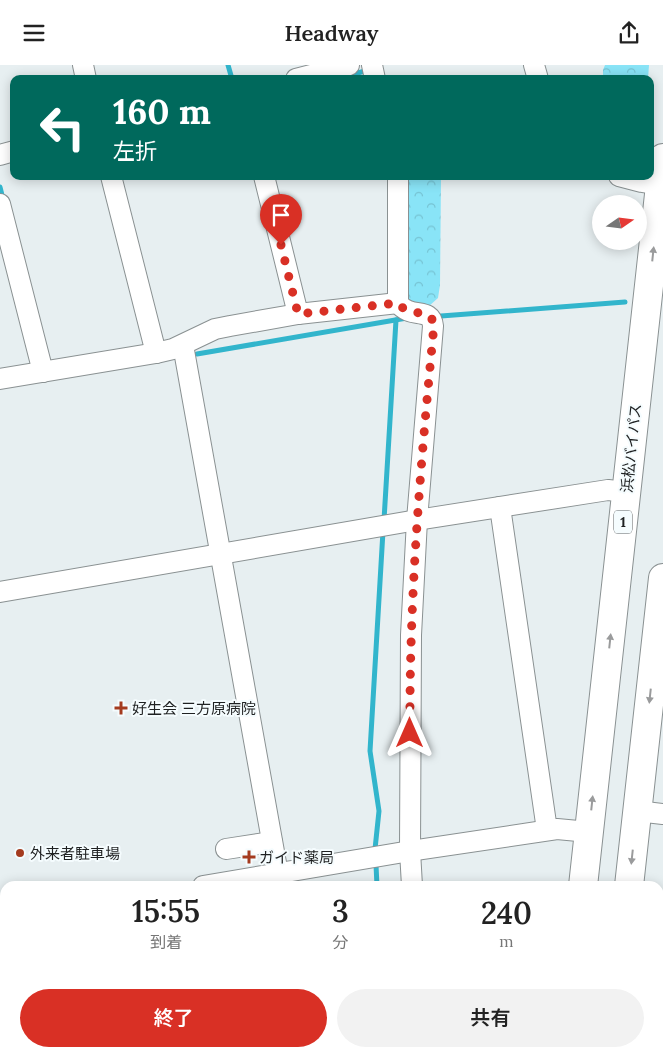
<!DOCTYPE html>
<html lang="ja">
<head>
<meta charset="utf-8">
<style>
	body { margin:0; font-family:Lora,"Noto Sans JP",serif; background:#f2f2f2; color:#222; height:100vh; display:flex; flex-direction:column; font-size:19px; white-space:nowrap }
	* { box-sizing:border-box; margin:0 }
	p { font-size:16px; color:#767676 }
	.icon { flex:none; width:28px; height:28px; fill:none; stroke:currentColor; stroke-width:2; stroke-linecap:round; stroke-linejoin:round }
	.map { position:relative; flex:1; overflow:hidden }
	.sheet { position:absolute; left:0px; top:816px; width:664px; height:176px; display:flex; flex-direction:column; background:#fff; border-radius:15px 15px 0 0; box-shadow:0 2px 12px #0003 }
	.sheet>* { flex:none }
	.banner { position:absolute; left:10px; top:10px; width:644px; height:105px; border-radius:10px; box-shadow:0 2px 12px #0003; background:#00695c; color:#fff; overflow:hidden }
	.needle { width:32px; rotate:76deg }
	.fabs { position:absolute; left:592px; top:130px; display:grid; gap:10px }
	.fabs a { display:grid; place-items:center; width:55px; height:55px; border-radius:50%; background:#fff; box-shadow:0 2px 12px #0003; font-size:25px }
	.pin { position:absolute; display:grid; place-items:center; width:42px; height:42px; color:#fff; margin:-51px -21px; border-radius:50% 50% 50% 0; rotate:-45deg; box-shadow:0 0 5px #0007 }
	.pin .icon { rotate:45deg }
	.me { position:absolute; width:55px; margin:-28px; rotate:0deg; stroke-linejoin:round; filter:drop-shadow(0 0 4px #0008) }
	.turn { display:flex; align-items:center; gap:18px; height:105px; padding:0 20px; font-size:22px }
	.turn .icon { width:65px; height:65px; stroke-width:2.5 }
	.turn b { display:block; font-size:35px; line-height:42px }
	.eta { display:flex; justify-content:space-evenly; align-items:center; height:85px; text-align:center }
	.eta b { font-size:30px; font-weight:600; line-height:35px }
	.button { display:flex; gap:10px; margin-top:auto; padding:10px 20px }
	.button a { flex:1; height:58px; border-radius:30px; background:#d93025; color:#fff; font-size:20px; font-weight:600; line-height:58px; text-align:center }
	.button a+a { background:#f2f2f2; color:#222 }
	header { display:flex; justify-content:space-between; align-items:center; height:65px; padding:0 20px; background:#fff; font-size:22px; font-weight:600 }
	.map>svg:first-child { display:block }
	.forest { fill:url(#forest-crowns) }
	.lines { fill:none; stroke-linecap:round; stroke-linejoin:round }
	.stream { stroke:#32b5cc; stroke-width:5 }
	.minor-casing { stroke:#8a9192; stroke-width:22 }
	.highway-casing { stroke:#8a9192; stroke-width:30 }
	.minor { stroke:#fff; stroke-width:20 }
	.highway { stroke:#fff; stroke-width:28 }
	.oneway { fill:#9a9b9c }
	.route { stroke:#d93025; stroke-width:9; stroke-dasharray:0 16.2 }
	.poi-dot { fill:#a43b1f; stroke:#f5fcfe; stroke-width:2 }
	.labels { text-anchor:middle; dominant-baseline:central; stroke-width:4; stroke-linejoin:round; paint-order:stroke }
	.shield { fill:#f5fcfe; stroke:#5f6364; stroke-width:1 }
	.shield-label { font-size:14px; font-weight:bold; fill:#1f2122 }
	.street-label { font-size:15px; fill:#1f2122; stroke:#f5fcfe }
	.poi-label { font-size:15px; fill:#1f2122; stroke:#f5fcfe; text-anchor:start }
</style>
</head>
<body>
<header><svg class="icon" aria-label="menu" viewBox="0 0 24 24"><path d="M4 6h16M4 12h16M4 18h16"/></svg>Headway<svg class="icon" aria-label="share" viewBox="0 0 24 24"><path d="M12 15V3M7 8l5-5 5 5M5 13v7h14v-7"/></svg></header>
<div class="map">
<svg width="663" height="992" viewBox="0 0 663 992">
	<defs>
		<pattern id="forest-crowns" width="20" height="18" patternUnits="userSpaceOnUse" patternTransform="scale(1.25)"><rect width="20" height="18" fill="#89e4f7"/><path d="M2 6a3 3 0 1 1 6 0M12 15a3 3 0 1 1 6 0" fill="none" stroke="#76c3d3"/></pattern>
	</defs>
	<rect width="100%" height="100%" fill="#e7eff1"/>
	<g class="forest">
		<path d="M605,0H649L648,14H603V5Z"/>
		<path d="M404,111H441L440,220L438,233L428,242H414L407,233Z"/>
	</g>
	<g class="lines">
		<g class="stream">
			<path d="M228,0L232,14"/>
			<path d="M346,11L365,6"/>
			<path d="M0,122L3,134"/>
			<path d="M441,251L625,237"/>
			<path d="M197,289L407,253"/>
			<path d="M384,455L396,255"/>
			<path d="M375,784L379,746L370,686L383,466"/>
			<path d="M376,800L377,821"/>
			<path d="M0,843H3"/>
			<path d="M53,988L54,992"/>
			<path d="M377,988L378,992"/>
		</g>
		<g class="minor-casing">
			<g id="minor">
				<path d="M83,0L86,14"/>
				<path d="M372,0L375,14"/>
				<path d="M534,0L538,14"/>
				<path d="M296,14L349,0"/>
				<path d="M0,90L14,86"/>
				<path d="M111,111L156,288"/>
				<path d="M264,111L298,249"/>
				<path d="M398,111V238C411,255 431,241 433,261L417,455L411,570L410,786L412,821"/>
				<path d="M619,111L642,117L660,120"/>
				<path d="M0,139L43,307"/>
				<path d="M183,280L278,809"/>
				<path d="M0,314L156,288L173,284L215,264L230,261L298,249L398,238"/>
				<path d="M500,442L547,765"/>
				<path d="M0,527L417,455L608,425L626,427"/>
				<path d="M637,746L663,749"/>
				<path d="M226,784L272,777"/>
				<path d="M203,821L410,786L557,764L589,767"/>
				<path d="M0,856L5,855"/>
				<path d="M209,988L210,992"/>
				<path d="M420,988V992"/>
			</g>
		</g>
		<g class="highway-casing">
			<g id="highway">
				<path d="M583,821L663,93"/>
				<path d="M629,821L663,513"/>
				<path d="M564,992V988"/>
				<path d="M610,992V988"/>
			</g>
		</g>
		<use href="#minor" class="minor"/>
		<use href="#highway" class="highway"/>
	</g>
	<defs><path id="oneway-solid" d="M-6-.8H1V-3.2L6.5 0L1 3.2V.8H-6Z" transform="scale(1.25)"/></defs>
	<g class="oneway">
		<use href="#oneway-solid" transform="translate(653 189) rotate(-84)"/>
		<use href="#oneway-solid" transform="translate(610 576) rotate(-84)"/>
		<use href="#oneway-solid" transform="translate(650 631) rotate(96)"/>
		<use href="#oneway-solid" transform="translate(592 738) rotate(-84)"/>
		<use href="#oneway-solid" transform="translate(632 792) rotate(96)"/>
	</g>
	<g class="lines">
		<path class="route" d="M281,180L298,249L398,238C411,255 430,240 434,260C421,396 409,531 410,668"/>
	</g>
	<g class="poi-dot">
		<path d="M118.5 635.5h5v5h5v5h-5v5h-5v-5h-5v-5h5z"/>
		<circle cx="20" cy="788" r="5"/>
		<path d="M246.5 784.5h5v5h5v5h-5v5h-5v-5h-5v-5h5z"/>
	</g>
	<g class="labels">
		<rect class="shield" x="614" y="445.5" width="18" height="23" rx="4"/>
		<g class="shield-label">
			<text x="623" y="457">1</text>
		</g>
		<g class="street-label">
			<text transform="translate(631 383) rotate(-84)">浜松バイパス</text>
		</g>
		<g class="poi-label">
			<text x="132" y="643">好生会 三方原病院</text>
			<text x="30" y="788">外来者駐車場</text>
			<text x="259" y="792">ガイド薬局</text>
		</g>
	</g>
</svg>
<div class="fabs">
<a><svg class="needle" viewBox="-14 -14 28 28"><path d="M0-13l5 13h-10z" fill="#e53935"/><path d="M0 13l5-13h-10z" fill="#767676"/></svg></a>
</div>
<div class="pin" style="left:281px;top:180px;background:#d93025"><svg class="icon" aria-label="arrive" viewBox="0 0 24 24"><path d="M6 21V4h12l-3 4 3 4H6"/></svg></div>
<svg class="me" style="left:410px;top:668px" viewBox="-20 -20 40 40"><path d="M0-17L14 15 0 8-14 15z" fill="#d93025" stroke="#fff" stroke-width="4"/></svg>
<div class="banner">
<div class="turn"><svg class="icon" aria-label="left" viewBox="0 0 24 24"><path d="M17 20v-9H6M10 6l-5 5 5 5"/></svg><div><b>160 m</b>左折</div></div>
</div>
<section class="sheet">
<div class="eta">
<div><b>15:55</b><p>到着</p></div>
<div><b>3</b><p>分</p></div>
<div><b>240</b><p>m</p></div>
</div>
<div class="button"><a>終了</a><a>共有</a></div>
</section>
</div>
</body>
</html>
